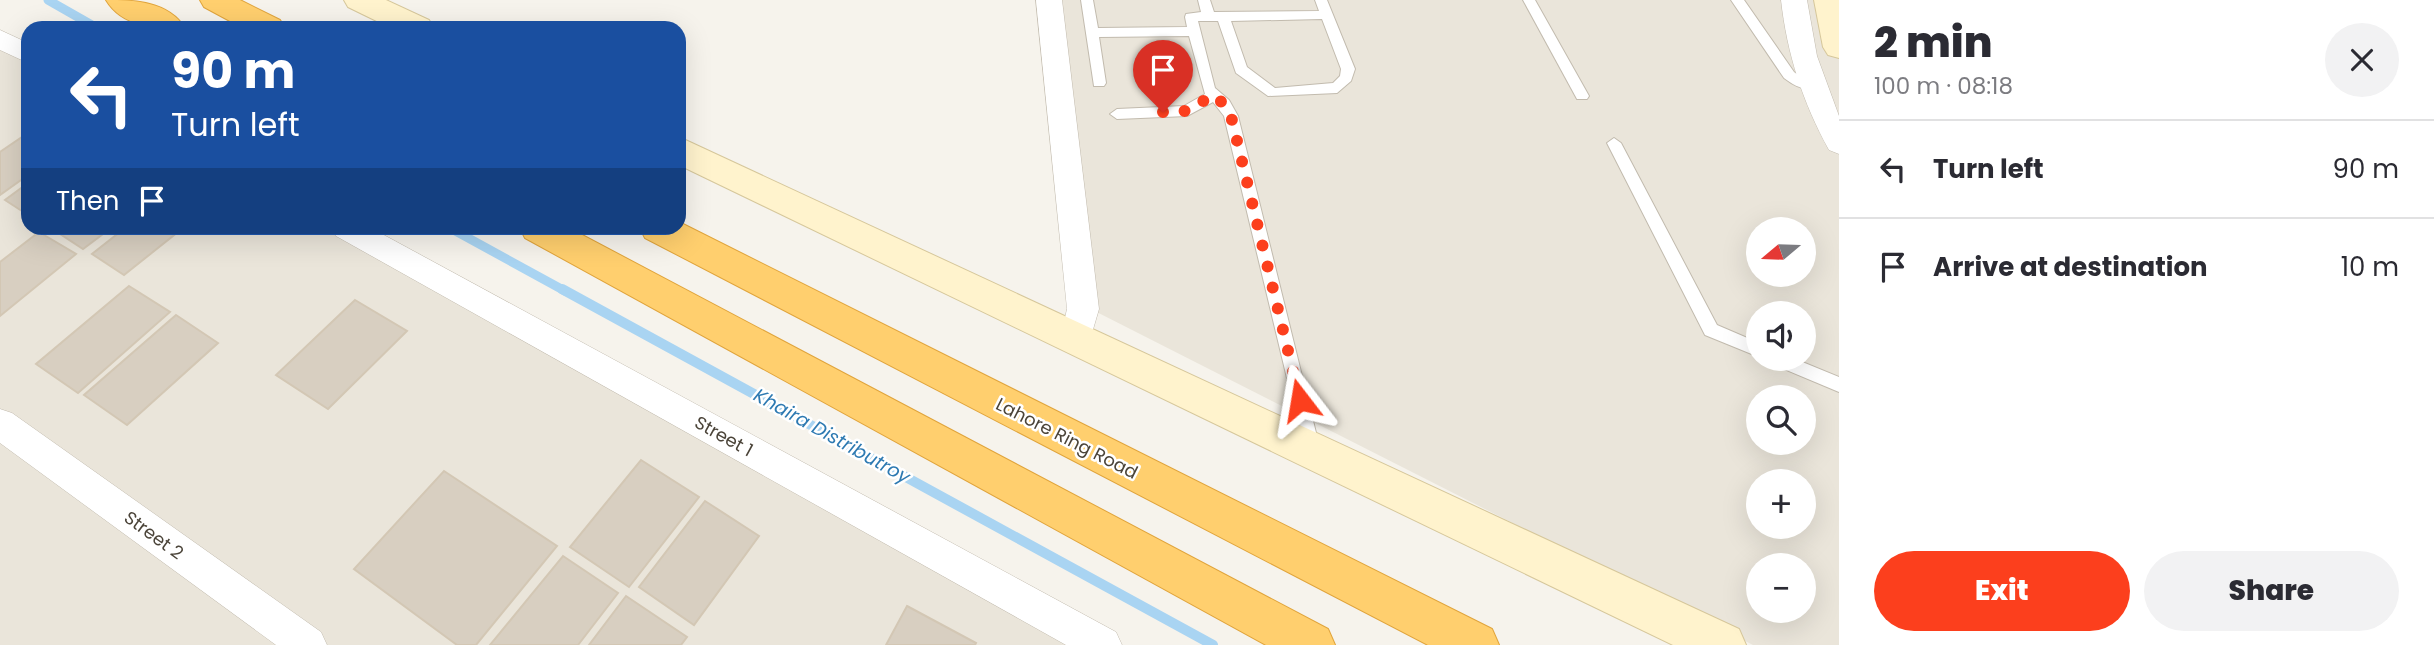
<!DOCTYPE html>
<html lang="en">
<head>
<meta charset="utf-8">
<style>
	body { margin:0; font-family:Poppins,sans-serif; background:#f2f2f3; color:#2b2b33; height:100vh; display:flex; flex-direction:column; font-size:26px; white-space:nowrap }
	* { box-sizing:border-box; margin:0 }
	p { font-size:23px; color:#7c7c81 }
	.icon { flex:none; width:38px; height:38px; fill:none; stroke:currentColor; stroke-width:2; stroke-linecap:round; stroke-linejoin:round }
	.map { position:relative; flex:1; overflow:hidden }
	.drawer { display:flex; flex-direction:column; background:#fff; width:595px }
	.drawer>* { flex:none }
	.guide { position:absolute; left:21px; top:21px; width:665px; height:214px; border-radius:21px; box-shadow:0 7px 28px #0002; background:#1a4fa0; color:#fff; overflow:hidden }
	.needle { width:46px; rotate:251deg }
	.fabs { position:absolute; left:1746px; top:217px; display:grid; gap:14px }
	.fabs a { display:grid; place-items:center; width:70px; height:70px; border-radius:50%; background:#fff; box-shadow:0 7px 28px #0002; font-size:35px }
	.pin { position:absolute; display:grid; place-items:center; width:60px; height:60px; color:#fff; margin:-72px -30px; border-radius:50% 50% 50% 0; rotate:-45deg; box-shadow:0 0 7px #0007 }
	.pin .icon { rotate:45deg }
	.me { position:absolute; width:77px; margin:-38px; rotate:346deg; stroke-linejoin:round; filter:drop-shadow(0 0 5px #0008) }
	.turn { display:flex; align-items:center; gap:24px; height:147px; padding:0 35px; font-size:32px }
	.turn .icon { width:91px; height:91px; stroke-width:2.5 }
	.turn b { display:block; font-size:49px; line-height:60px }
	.then { display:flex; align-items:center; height:66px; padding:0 35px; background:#0003; gap:14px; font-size:26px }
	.round { display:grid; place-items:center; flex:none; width:74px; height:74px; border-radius:37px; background:#f2f2f3 }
	.headline { display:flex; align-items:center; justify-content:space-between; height:119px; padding:0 35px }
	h1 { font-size:42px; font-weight:800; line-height:52px }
	.cta { display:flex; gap:14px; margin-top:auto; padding:14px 35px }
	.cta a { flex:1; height:80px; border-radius:42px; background:#fc3f1d; color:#fff; font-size:28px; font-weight:800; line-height:80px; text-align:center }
	.cta a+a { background:#f2f2f3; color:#2b2b33 }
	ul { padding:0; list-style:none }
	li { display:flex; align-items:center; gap:21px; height:98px; padding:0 35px; border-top:2px solid #e1e1e2 }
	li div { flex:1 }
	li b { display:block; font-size:26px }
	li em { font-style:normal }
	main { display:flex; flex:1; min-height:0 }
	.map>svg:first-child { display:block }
	.residential { fill:#eae5da; fill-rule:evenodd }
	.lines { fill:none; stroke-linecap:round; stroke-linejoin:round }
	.stream-far1 { stroke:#a9d4f2; stroke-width:9 }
	.stream { stroke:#a9d4f2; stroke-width:10 }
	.building { fill:#d8cfc1; stroke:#d3c7b4; stroke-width:2 }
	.lane-casing { stroke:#c2bbae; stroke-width:2 }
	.street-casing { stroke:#c2bbae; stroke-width:1 }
	.secondary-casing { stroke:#d6c79b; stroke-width:2 }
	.highway-casing { stroke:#e0a43c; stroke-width:2 }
	.lane { fill:#fff; fill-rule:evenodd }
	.street { fill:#fff; fill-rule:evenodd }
	.secondary { fill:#fff3cd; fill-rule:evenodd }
	.highway { fill:#ffcf6e; fill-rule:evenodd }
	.route { stroke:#fc3f1d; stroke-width:12; stroke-dasharray:0 21.6 }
	.labels { text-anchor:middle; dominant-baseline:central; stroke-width:5; stroke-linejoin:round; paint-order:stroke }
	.street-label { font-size:18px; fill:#4b4439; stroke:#fff }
	.water-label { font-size:19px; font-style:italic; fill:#2e7ab2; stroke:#fff }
</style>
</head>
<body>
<main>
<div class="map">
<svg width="1839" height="645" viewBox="0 0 1839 645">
	<rect width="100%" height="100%" fill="#f6f3ec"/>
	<g class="residential">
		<path d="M1041,0H1839V645H1753L1071,299ZM1759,229H1804V275H1759ZM1759,313H1804V359H1759ZM1759,397H1804V443H1759ZM1759,481H1804V527H1759ZM1759,565H1804V611H1759Z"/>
		<path d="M0,30L28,46V228H349L1088,645H0Z"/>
	</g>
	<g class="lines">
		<g class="stream-far1">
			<path d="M48,0L97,28"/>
			<path d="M450,228L565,291"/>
		</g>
		<path class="stream" d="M562,289L1213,645"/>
	</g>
	<g class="building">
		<path d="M28,133V175L0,195V152Z"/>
		<path d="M28,183V215L5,200Z"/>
		<path d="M51,228H111L83,249Z"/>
		<path d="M125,228H183L124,275L92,254Z"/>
		<path d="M39,232L76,254L0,316V262Z"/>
		<path d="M129,286L170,312L78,393L36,364Z"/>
		<path d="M355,300L407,331L328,409L276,375Z"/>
		<path d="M176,315L218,343L127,425L84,395Z"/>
		<path d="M641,460L699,497L629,587L570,547Z"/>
		<path d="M444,471L557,546L476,645H457L354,569Z"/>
		<path d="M705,501L759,536L694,625L639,587Z"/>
		<path d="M563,556L618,593L578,645H490Z"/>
		<path d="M626,596L687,637L681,645H589Z"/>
		<path d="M907,606L976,643L975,645H886Z"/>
	</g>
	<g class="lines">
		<g class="lane-casing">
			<g id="lane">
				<path d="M1081,0H1093L1098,28L1187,27L1185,17L1186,14L1201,12L1198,0H1210L1214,12L1319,11L1315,0H1327L1355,69L1351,81L1337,93L1268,96L1236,73L1218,21H1198L1215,88L1229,100L1238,116L1320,449L1318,454L1312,457L1306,454L1304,449L1224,116L1213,102L1187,116L1117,119L1110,114L1117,109L1184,106L1205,94L1189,36L1099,37L1106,83L1104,86H1094ZM1322,19L1341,69L1340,76L1333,83L1275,88L1247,67L1231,21Z"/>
				<path d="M1523,0H1535L1589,96L1587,99H1577Z"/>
				<path d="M1731,0H1744L1794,72L1802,78L1817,82V88C1805,92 1793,85 1784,78Z"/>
				<path d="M1614,138L1621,143L1717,325L1759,343V357L1705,335L1607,143Z"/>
				<path d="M1770,359H1795L1839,377V392L1772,364Z"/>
			</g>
		</g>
		<g class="street-casing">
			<g id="street">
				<path d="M1036,0H1062L1099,309L1087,350L1076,354L1065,350L1060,340L1067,309Z"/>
				<path d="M1781,0H1807L1817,56L1839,116V154L1829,150C1803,103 1787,54 1781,0Z"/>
				<path d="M0,30L28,43V63L0,50Z"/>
				<path d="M331,228H371L1116,632L1122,645H1066L336,236Z"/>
				<path d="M0,409L12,413L321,632L327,645H276L0,443Z"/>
			</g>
		</g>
		<g class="secondary-casing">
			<g id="secondary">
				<path d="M344,0H386L429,20L434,28H391L348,7Z"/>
				<path d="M1814,0H1839V58L1828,55L1823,47Z"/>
				<path d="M679,137L1739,629L1746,645H1673L679,165Z"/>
			</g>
		</g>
		<g class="highway-casing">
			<g id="highway">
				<path d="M106,0C134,0 168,1 185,28C156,28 123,28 106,0Z"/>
				<path d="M200,0H240L280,20L285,28H243L204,7Z"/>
				<path d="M679,222L1492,629L1499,645H1428L645,238L640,228H679Z"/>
				<path d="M520,228H569L1328,629L1335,645H1266L525,238Z"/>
			</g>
		</g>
		<use href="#lane" class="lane"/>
		<use href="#street" class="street"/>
		<use href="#secondary" class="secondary"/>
		<use href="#highway" class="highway"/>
	</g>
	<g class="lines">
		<path class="route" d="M1163,112L1187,111L1213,95L1224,104L1231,116L1300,400"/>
	</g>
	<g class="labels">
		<g class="street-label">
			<text transform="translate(724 436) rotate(29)">Street 1</text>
			<text transform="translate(1067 438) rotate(27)">Lahore Ring Road</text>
			<text transform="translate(154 535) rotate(36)">Street 2</text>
		</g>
		<g class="water-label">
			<text transform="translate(832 436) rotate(29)">Khaira Distributroy</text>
		</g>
	</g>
</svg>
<div class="fabs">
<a><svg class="needle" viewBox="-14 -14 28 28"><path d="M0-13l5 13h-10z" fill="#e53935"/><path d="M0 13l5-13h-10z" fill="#7c7c81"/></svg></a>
<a><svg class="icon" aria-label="sound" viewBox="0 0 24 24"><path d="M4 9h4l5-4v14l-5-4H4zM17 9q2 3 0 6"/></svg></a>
<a><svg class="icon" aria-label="search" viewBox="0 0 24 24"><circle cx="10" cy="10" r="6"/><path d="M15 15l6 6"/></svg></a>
<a>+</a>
<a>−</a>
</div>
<div class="pin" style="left:1163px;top:112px;background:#d93025"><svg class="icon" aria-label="arrive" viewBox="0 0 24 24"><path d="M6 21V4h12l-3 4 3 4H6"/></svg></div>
<svg class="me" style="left:1300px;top:400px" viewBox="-20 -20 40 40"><path d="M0-17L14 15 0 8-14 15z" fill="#fc3f1d" stroke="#fff" stroke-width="4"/></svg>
<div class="guide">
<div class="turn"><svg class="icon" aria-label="left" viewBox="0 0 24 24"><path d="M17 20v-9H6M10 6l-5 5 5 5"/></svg><div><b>90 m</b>Turn left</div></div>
<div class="then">Then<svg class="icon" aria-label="arrive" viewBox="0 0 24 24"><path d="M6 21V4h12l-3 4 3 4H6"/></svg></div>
</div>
</div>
<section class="drawer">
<div class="headline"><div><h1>2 min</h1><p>100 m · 08:18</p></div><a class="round"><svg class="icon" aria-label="close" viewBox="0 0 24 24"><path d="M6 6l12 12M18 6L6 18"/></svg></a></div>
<ul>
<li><svg class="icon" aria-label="left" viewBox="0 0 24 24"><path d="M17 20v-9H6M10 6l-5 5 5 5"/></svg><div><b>Turn left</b></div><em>90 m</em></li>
<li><svg class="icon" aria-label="arrive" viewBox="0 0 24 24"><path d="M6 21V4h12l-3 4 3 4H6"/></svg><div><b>Arrive at destination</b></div><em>10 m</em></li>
</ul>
<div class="cta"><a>Exit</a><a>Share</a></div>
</section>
</main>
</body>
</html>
